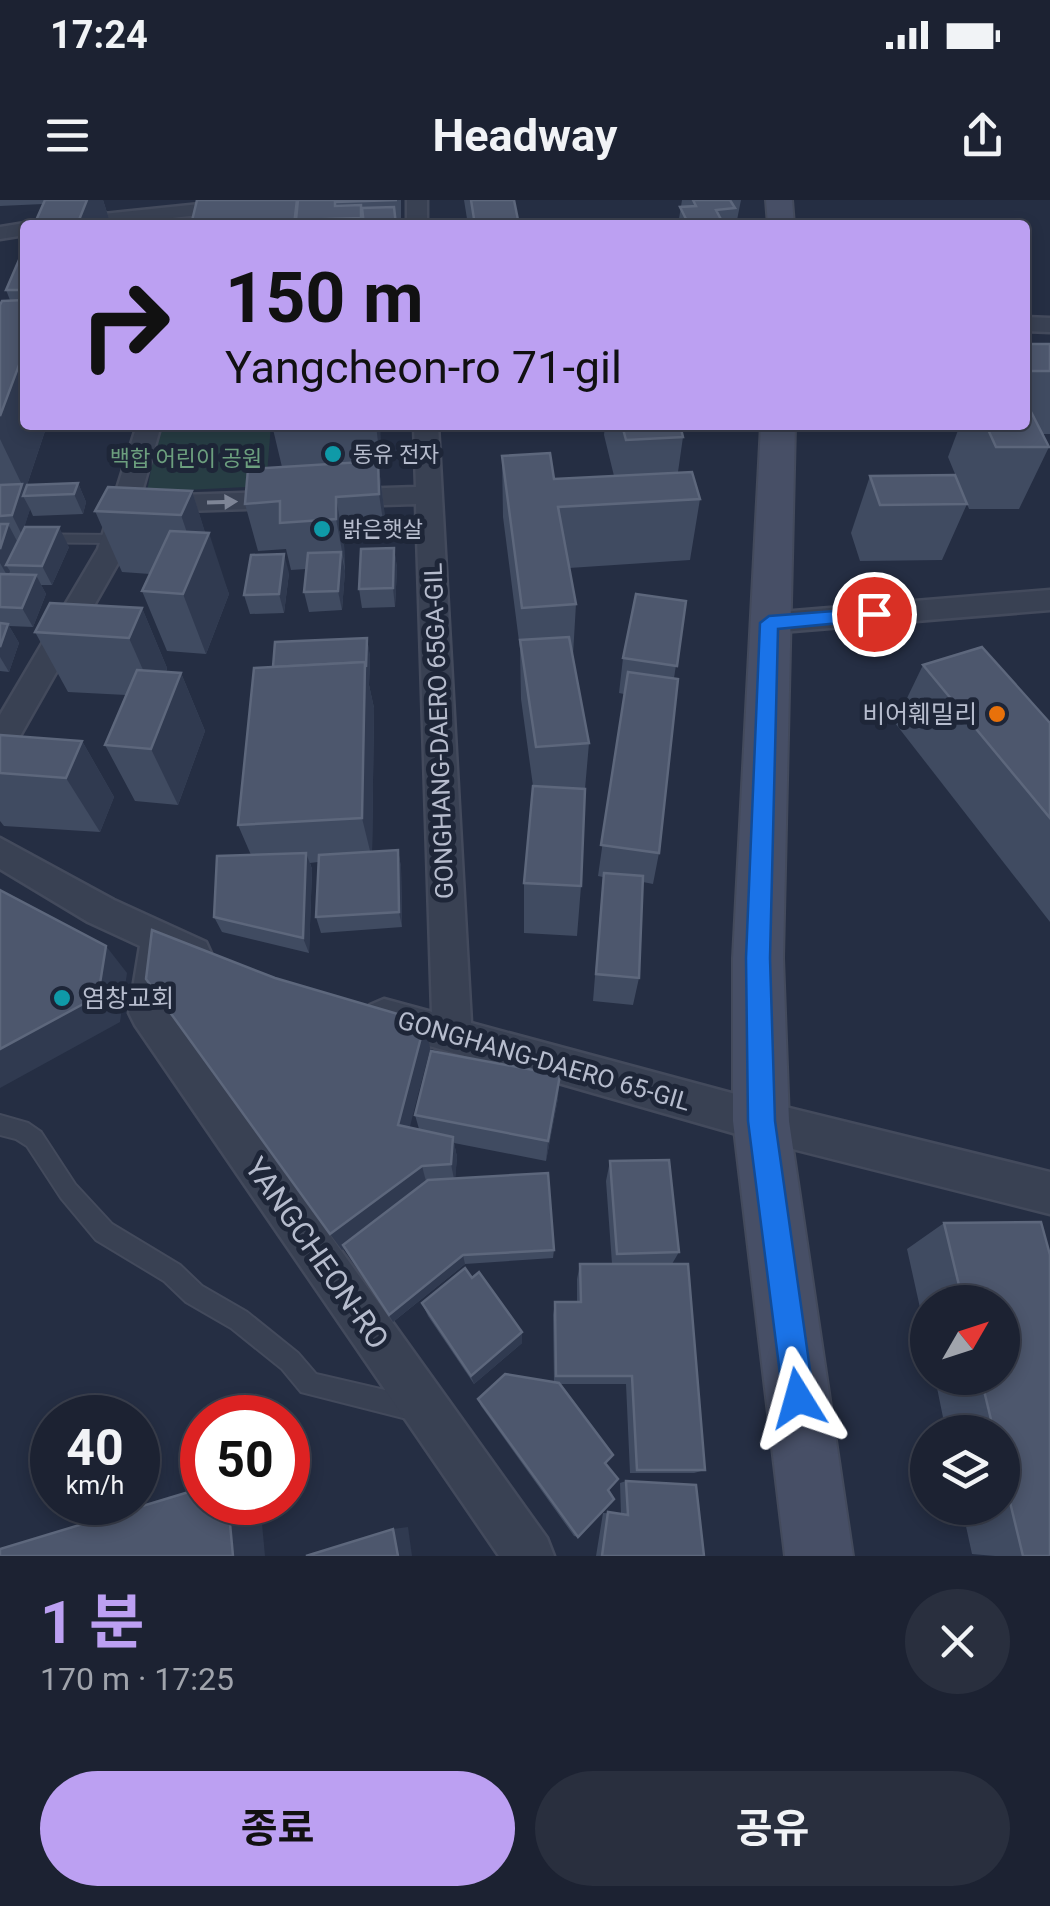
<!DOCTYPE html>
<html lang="ko">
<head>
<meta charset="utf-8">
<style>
	body { margin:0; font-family:Roboto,"Noto Sans KR",sans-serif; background:#292f3e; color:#f1f3f6; height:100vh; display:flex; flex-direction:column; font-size:38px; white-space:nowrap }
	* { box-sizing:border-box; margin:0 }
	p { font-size:32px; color:#a0a4ac }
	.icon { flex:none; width:55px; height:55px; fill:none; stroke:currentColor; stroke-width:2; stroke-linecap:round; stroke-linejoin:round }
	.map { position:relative; height:1356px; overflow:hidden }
	.side { display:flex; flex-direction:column; background:#1c2232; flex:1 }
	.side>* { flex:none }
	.guide { position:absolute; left:20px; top:20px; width:1010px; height:210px; border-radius:10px; box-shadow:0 5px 15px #0003,0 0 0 2px #3a3f4d; background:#bca0f2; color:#111; overflow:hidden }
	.needle { width:65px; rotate:51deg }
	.buttons { position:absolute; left:910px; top:1085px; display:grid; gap:20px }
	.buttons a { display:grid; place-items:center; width:110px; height:110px; border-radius:50%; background:#1c2232; box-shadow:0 5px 15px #0003,0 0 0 2px #3a3f4d; font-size:50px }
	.speed { position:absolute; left:30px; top:1195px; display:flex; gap:20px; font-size:50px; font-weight:700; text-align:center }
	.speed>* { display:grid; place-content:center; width:130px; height:130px; border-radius:50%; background:#1c2232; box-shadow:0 5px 15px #0003,0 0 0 2px #3a3f4d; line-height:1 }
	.speed small { font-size:25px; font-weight:400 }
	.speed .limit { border:15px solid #d22; background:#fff; color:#111 }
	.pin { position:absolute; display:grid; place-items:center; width:85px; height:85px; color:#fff; margin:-42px; border:5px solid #fff; border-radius:50%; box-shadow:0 2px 10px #0007 }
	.me { position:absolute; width:110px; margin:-55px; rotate:352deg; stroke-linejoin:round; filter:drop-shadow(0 0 8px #0008) }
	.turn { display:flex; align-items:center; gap:35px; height:210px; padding:0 40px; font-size:45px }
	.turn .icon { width:130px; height:130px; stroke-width:2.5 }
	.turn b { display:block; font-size:70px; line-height:85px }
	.round { display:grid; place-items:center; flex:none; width:105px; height:105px; border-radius:52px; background:#292f3e }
	.head { display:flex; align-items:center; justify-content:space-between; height:170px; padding:0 40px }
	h1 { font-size:60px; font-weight:700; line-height:75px; color:#bca0f2 }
	.action { display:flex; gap:20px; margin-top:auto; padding:20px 40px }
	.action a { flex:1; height:115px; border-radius:60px; background:#bca0f2; color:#111; font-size:40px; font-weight:700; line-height:115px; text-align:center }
	.action a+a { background:#292f3e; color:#f1f3f6 }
	.status { display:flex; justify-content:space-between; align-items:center; height:70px; padding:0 50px; background:#1c2232; direction:ltr }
	.status svg { height:28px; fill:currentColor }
	header { display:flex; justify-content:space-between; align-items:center; height:130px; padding:0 40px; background:#1c2232; font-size:45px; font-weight:700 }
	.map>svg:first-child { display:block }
	.green { fill:#273d44 }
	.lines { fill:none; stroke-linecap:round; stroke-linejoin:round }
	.service-casing { stroke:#434a5c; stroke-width:4 }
	.minor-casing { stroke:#434a5c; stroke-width:5 }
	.secondary-casing { stroke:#434a5c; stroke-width:4 }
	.service { fill:#394153; fill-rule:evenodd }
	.minor { fill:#394153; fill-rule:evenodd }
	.secondary { fill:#474f66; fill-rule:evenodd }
	.wall { fill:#404b61 }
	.shaded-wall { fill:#303a50 }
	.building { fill:#4d576d; stroke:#5d677c; stroke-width:2.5 }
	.oneway { fill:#7e8596 }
	.route { fill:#1a73e8; stroke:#114b97; stroke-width:2.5 }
	.culture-dot { fill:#0f9aa8; stroke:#1e2638; stroke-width:4 }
	.food-dot { fill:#e8710a; stroke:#1e2638; stroke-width:4 }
	.labels { text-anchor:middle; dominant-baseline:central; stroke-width:10; stroke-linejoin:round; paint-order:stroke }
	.far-poi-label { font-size:22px; fill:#b6bccd; stroke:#1e2638; text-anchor:start }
	.far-park-label { font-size:22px; fill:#6c9f7e; stroke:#1e2638 }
	.poi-label { font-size:25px; fill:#b6bccd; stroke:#1e2638; text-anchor:end }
	.street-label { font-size:25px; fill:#b6bccd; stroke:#1e2638 }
	.near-street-label { font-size:30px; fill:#b6bccd; stroke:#1e2638 }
</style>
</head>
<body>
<div class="status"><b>17:24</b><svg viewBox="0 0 49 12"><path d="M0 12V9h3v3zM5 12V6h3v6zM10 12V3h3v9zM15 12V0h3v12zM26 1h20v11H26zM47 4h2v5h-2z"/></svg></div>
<header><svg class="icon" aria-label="menu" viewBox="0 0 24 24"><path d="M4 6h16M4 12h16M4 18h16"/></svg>Headway<svg class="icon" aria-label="share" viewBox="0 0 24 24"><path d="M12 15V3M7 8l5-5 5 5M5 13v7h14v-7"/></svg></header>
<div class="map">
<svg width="1050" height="1356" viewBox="0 0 1050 1356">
	<rect width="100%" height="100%" fill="#252e43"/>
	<path class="green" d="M159,225H271L266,286L147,292Z"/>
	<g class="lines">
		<g class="service-casing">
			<g id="service">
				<path d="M0,334L115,335L122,339L115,343L0,342Z"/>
				<path d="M0,915L28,923L41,932L75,984L112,1024L180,1065L202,1086L247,1112L298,1153L316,1174L415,1197L423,1201L427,1209L423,1217L415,1221L301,1192L282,1169L231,1128L186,1102L164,1081L96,1040L61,998L27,946L16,939L0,935Z"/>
			</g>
		</g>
		<g class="minor-casing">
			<g id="minor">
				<rect x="407" y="0" width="20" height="25"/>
				<path d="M200,4L210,10L207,14L112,25H45L55,19Z"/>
				<path d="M25,23L32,25H25V35L0,39V27Z"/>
				<path d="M1025,117L1050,118V132L1025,131Z"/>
				<path d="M137,225H161L139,302L151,296L416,287L414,225H438L471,823L761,901L1050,972V1014L761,941L370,829L365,817L370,805L384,799L432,812L416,304L151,312L138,305L126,349L11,552L0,555V515L98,349Z"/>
				<path d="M1050,390V410L769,433L759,430L754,423L759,416L769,413Z"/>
				<path d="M0,638L114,700L206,742L211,753L206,764L193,769L175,762L168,809L547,1338L554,1356H499L135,825L129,813L140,746L88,722L0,669Z"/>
			</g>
		</g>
		<g class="secondary-casing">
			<g id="secondary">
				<path d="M766,0H792L794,25H768Z"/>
				<path d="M761,225H795L783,758L789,921L853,1356H785L733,921V758Z"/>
			</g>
		</g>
		<use href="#service" class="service"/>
		<use href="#minor" class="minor"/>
		<use href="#secondary" class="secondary"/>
	</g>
	<g class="wall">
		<path d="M0,0H103L111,25H34L43,4L0,6Z"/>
		<path d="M197,0H401V19H396V25H191Z"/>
		<path d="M464,0H514L519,25H468Z"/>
		<path d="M682,0H741L736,25H678Z"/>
		<path d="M25,46V225H47L27,285L78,283L86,302L83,314L33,316L30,309L23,330L69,347L52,385H41L46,394L33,427L9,426L19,443L9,472L0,471V105L10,100L6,90Z"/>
		<path d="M1025,144H1050V234H1042L1049,247L1019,309H969L967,304L942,360L860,361L851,333L870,276L965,298L948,257L960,225H1025Z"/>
		<path d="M272,225H380L381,268L379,269L384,308L386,341L344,344L345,371L342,410L309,412L304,392L306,369L291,370L286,349L258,351L245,304L282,267Z"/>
		<path d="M605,225H680L683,237L678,272L700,299L690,360L569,368L576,404L573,455L589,543L585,589L581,686L577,736L524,733V683L533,586L521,499L520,449L503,317L502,256L554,279L614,276L604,235Z"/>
		<path d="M192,291L205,333L229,394L206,454L167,451L142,391L150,374L122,372L95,311Z"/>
		<path d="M394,348L397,368L395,407L362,408L359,389Z"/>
		<path d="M289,373L284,413L250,414L244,395Z"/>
		<path d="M686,401L674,478L659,653L653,684L643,682L639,778L633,805L593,801L603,677L598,676L624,494L619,493L623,458Z"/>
		<path d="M142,408L167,468L166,472L181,473L205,531L178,605L135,601L105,545L126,495L68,492L35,432Z"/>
		<path d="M367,438L370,457L369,485L374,508L372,652L398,650L401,667L402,727L321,733L316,717L318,662L310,663L312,669L309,753L222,732L214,717L251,655L238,625L273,467Z"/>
		<path d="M923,465L1050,523V722L895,523Z"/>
		<path d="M0,535L82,541L114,597L100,632L4,626L0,621Z"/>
		<path d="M146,779L430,848L409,927L419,929L415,915L558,898L546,961L454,943L457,957L455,978L554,1050L553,1058L465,1064L393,1122L345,1047L342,1050Z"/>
		<path d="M610,961L679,1052L672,1064L705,1270L694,1273H630L626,1184H560L605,1263L608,1290L578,1337L574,1336L481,1206L478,1199L554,1183L553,1115L555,1102H577V1079L580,1064H612L606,981Z"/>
		<path d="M1041,1022L1050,1055V1356H995L972,1354L962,1308H1002V1232H946L935,1178H1002V1102H928V1144L907,1049L944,1023Z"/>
		<path d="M422,1103L522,1143L474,1184L428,1116Z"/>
		<path d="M626,1281L704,1356H596L603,1313L621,1314L620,1283Z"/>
	</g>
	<g class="shaded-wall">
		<path d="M87,0H103L111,25H77Z"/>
		<path d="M25,149V225H47L25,291L0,239V216Z"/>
		<path d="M376,225H380L381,268Z"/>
		<path d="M378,261L384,308L386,341L379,294Z"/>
		<path d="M78,283L86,302L83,314L74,294Z"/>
		<path d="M22,284L27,296H23L30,309L22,335L12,315Z"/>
		<path d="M192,291L207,338L209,333L229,394L206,454L183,394L197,362L181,315Z"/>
		<path d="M336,297L344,344L345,367L336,319Z"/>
		<path d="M8,324L18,343L6,365L10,371L8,377L0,363V349Z"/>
		<path d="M59,327L69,347L52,385L42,366Z"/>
		<path d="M394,348L397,368L395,407L393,388Z"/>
		<path d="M341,352L345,371L342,410L338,391Z"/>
		<path d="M284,354L289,373L284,413L279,394Z"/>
		<path d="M36,375L46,394L33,427L22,408Z"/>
		<path d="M142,408L167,468L155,497L129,438Z"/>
		<path d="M8,424L19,443L9,472L0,457V447Z"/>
		<path d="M367,438L370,457L369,485L374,508L372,659L362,618Z"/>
		<path d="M181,473L205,531L178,605L151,549Z"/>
		<path d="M82,541L114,597L100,632L66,578Z"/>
		<path d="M398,650L401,667L402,727L399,712Z"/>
		<path d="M306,653L312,669L309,753L303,738Z"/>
		<path d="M106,746L127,773L120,822L0,888V849Z"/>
		<path d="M425,822L430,848L405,946L398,925Z"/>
		<path d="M560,875L558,898L546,961L548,941Z"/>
		<path d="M453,937L457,957L455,984L451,964Z"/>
		<path d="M422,966L427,985L342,1050L330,1034Z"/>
		<path d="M463,1055L465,1064L393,1122L389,1115Z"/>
		<path d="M522,1132V1143L474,1184L471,1176Z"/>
		<path d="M228,1302H260L265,1356H233Z"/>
		<path d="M408,1327L412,1356H398L393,1329Z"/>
	</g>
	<g class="building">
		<path d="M45,0H87L77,25H34Z"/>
		<path d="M197,0H297L294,25H191Z"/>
		<path d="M298,0H335V6L361,5V18L296,20Z"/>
		<path d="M337,0H397L337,2Z"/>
		<path d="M471,0H514L519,25H475Z"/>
		<path d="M693,0H730L735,8L716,10L724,25H689L680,7L696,6Z"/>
		<path d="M394,7L396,25H364L362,8Z"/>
		<path d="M25,46V90H6Z"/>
		<path d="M25,100V149L0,216V105L2,101Z"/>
		<rect x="1025" y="144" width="25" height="27"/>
		<path d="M1025,200L1049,247H996L986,225H1025Z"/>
		<path d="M622,225H680L683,237L626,240Z"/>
		<path d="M550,253L554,279L692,272L700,299L558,307L576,404L522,408L502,256Z"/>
		<path d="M378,261L379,294L336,297V319L280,323V301L245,304L248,269Z"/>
		<path d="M955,275L967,304L880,305L870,276Z"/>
		<path d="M78,283L74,294L23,296L27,285Z"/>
		<path d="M22,284L12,315L0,316V285Z"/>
		<path d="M108,287L192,291L181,315L95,311Z"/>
		<path d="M0,324H8L0,349Z"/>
		<path d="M25,327H59L42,366L6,365Z"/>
		<path d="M170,331L209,333L183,394L142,391Z"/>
		<path d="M394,348L393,388L359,389L361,349Z"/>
		<path d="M341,352L338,391L304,392L308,353Z"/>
		<path d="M284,354L279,394L244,395L251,355Z"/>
		<path d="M0,374L36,375L22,408L0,407Z"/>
		<path d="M636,394L686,401L677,466L623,458Z"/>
		<path d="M50,403L142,408L129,438L35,432Z"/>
		<path d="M0,423L8,424L0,447Z"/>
		<path d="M569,437L589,543L536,547L520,440Z"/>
		<path d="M367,438L366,467L365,462L273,467L275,442Z"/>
		<path d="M982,447L1050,523V618L923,465Z"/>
		<path d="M365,462L362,618L238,625L254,468Z"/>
		<path d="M137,470L181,473L151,549L105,545Z"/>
		<path d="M628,472L678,479L659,653L601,645Z"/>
		<path d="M0,535L82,541L66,578L0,573Z"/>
		<path d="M533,586L585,589L581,686L524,683Z"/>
		<path d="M398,650L399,712L316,717L319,655Z"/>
		<path d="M306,653L303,738L214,717L217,656Z"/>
		<path d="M604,673L643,676L639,778L596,774Z"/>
		<path d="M0,690L106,746L98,796L0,849Z"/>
		<path d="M152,730L275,778L425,822L398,925L453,937L451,964L422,966L330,1034L146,779Z"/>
		<path d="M431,851L560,875L548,941L415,915Z"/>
		<path d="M669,960L679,1052L617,1054L610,961Z"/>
		<path d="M548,973L554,1050L463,1055L389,1115L343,1045L428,980Z"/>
		<path d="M1041,1022L1050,1055V1356H1023L1002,1269V1232H994L981,1178H1002V1102H963L944,1023Z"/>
		<path d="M580,1064H688L705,1270H637L632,1176H556L555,1102H581Z"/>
		<path d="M465,1068L472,1078L479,1072L522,1132L471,1176L422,1103Z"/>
		<path d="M505,1174L559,1183L613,1255L605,1263L618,1279L608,1290L614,1299L578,1337L478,1199Z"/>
		<path d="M626,1281L696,1285L704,1356H602L608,1312L628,1315Z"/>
		<path d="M202,1288V1302H228L233,1356H0V1349Z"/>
		<path d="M393,1329L398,1356H306Z"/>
	</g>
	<defs><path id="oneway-solid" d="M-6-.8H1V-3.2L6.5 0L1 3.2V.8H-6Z" transform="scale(2.5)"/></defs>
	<use class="oneway" href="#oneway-solid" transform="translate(222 302) rotate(-2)"/>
	<path class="route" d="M874,408L881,410V419L778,429L770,758L775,921L814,1198L809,1209L798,1213L787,1209L783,1198L748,921L746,758L760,423L769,416Z"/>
	<g class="culture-dot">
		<circle cx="333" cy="254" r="10"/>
		<circle cx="322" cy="329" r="10"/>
		<circle cx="62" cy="798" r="10"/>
	</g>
	<circle class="food-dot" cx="997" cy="514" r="10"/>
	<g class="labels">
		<g class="far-poi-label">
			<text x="353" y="254">동유 전자</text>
			<text x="342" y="329">밝은햇살</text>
		</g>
		<g class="far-park-label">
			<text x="186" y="258">백합 어린이 공원</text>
		</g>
		<g class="poi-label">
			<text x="977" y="514">비어훼밀리</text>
			<text x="82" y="798" text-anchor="start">염창교회</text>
		</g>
		<g class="street-label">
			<text transform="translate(439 531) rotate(-92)">GONGHANG-DAERO 65GA-GIL</text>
			<text transform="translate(544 861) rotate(16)">GONGHANG-DAERO 65-GIL</text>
		</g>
		<g class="near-street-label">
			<text transform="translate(317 1053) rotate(55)">YANGCHEON-RO</text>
		</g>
	</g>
</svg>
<div class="buttons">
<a><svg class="needle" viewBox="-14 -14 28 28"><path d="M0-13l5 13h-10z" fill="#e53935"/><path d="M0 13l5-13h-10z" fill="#a0a4ac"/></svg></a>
<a><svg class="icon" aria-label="layers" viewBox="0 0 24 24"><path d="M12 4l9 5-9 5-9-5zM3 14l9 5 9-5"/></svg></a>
</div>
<div class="speed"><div>40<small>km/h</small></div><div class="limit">50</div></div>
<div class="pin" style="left:874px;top:414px;background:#d93025"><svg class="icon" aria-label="arrive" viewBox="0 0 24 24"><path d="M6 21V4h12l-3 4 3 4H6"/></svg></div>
<svg class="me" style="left:798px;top:1198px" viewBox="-20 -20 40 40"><path d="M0-17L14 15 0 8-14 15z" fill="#1a73e8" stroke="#fff" stroke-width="4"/></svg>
<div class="guide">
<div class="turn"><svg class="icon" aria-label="right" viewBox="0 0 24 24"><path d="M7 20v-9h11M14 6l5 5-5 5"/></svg><div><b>150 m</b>Yangcheon-ro 71-gil</div></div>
</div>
</div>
<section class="side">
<div class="head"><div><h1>1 분</h1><p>170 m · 17:25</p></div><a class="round"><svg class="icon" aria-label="close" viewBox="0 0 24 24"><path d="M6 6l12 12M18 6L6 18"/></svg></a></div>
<div class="action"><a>종료</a><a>공유</a></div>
</section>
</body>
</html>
